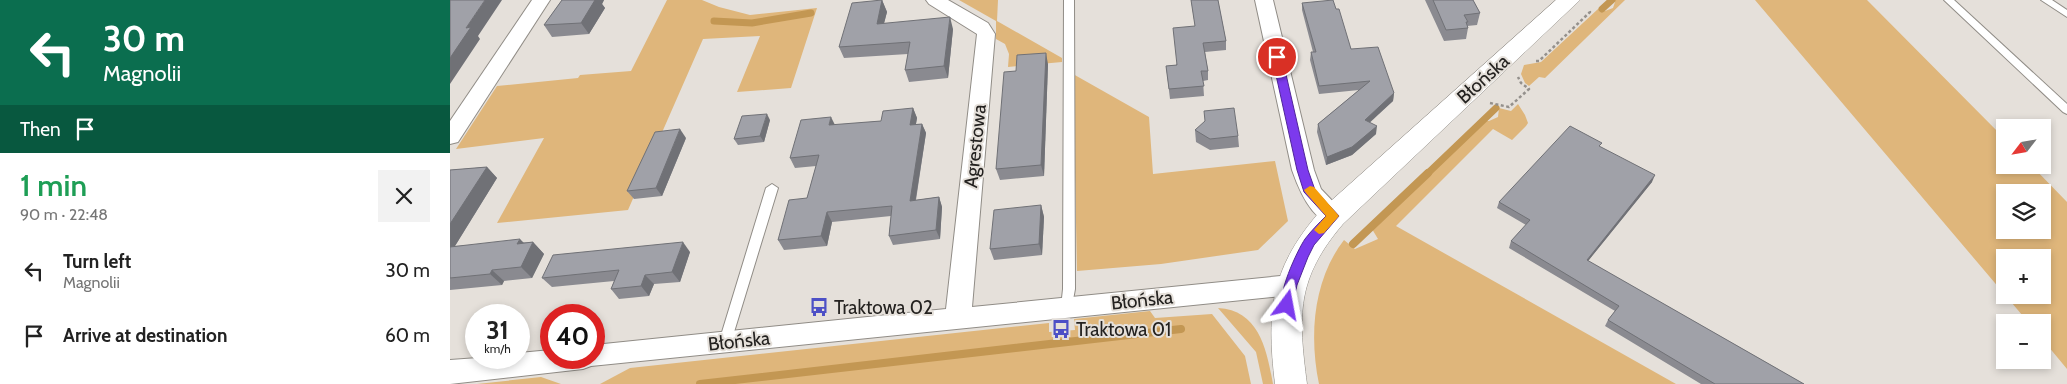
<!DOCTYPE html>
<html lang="en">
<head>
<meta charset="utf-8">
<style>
	body { margin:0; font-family:Cabin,sans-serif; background:#f2f2f2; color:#222; height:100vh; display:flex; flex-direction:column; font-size:19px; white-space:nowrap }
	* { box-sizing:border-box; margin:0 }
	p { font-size:16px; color:#767676 }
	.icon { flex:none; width:28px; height:28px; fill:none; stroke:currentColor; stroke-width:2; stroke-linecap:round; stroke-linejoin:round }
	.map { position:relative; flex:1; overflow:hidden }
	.details { display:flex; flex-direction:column; background:#fff; width:450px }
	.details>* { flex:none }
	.hud { background:#0b6e4f; color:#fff; overflow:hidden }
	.needle { width:32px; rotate:239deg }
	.tools { position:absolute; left:1546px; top:119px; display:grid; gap:10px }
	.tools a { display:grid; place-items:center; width:55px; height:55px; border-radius:0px; background:#fff; box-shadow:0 2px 8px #0003; font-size:25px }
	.speed { position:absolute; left:15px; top:304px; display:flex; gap:10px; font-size:25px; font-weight:700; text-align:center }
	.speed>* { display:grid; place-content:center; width:65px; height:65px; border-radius:50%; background:#fff; box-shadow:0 2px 8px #0003; line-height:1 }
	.speed small { font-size:12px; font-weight:400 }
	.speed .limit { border:8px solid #d22; background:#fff; color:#111 }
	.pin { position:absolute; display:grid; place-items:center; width:42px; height:42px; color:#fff; margin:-21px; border:2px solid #fff; border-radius:50%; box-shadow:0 1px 5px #0007 }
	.me { position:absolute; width:55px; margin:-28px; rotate:13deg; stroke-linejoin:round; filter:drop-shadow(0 0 4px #0008) }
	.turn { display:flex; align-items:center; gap:18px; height:105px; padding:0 20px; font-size:22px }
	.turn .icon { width:65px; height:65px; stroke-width:2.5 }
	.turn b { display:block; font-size:35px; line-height:42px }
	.then { display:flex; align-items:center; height:48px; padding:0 20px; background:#0003; gap:10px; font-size:19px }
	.round { display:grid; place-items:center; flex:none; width:52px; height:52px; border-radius:0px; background:#f2f2f2 }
	.head { display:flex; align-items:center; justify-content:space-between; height:85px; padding:0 20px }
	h1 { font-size:30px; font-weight:600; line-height:38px; color:#1e9e55 }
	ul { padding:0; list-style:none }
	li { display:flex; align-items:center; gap:15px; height:65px; padding:0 20px }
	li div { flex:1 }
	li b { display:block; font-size:19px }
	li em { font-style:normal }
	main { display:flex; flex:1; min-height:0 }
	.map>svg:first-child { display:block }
	.green { fill:#dfb67b; fill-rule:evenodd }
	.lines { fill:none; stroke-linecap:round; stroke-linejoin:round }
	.stream-far1 { stroke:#c39753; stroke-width:7 }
	.stream { stroke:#c39753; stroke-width:8 }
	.service-casing { stroke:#908c86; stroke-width:2 }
	.minor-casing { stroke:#908c86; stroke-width:2 }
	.tertiary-casing { stroke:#908c86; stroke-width:1 }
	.path { stroke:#94908c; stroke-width:2.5; stroke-dasharray:3 2.5; stroke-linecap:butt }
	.service { fill:#fff; fill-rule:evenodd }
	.minor { fill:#fff; fill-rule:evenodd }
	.tertiary { fill:#fff; fill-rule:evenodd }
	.wall { fill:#8a8a90 }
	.shaded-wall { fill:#707176 }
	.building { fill:#a0a1a8; stroke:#707176 }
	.route { fill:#7c3aed; stroke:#51269a }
	.slow { fill:#f59e0b }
	.labels { text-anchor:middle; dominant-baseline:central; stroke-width:4; stroke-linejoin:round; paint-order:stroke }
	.street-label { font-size:19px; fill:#242220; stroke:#e5e0da }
	.poi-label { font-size:19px; fill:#242220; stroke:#e5e0da; text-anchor:start }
</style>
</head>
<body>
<main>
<section class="details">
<div class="hud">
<div class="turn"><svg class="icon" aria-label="left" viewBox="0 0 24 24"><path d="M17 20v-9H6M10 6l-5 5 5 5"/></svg><div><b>30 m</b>Magnolii</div></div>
<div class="then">Then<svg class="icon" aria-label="arrive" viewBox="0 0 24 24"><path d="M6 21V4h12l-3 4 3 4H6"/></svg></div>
</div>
<div class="head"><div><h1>1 min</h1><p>90 m · 22:48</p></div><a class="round"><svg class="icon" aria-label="close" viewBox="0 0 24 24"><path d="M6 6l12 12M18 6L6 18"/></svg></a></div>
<ul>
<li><svg class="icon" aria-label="left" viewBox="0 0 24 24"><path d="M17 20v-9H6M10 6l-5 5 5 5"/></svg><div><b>Turn left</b><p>Magnolii</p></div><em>30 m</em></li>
<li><svg class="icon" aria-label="arrive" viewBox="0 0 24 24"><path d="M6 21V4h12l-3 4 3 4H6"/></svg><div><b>Arrive at destination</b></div><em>60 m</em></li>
</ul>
</section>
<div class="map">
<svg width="1617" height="384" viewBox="0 0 1617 384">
	<rect width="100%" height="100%" fill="#e5e0da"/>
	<g class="green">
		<path d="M217,0H252L269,7L300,15L367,8L341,88L287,92L310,36L253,39L178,210L47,223L94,138L6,149L47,86L128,78L130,75L181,71Z"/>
		<path d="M509,0H548L547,21L612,58V62L558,67L559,54L555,44L546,39V21Z"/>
		<path d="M1163,0H1175L1095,78L1089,77L1079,86L1075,83L1071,74L1074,65L1091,62L1148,9L1155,11L1163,8L1165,2Z"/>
		<path d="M1305,0H1417L1555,139V165H1581L1617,202V369L1593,340L1592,322H1578ZM1555,192H1592V230H1555ZM1555,258H1592V295H1555Z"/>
		<path d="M623,74L699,117L703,174L825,161L838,221L808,250L711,264L627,271Z"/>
		<path d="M1068,104L1075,115L1078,123L1076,126L1062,140L1043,129L946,226L1226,384H869C859,336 863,280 894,240L905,249L928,239L922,229L1035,121H1039L1048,117L1049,108L1061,111Z"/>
		<path d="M768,308C810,310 817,352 823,384H813L806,352Z"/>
		<path d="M700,311L705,318L762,314L795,356L801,384H150L180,368L599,323V332L625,330L624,319Z"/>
		<path d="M91,377L111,384H27Z"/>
	</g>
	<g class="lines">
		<g class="stream-far1">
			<path d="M1152,9L1162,0"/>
			<path d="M264,21L302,23L361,13"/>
			<path d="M977,174L1046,108"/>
		</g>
		<g class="stream">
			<path d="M903,244L978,173"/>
			<path d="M250,384L731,329"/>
		</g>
		<g class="service-casing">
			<g id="service">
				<path d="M614,0H624L625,289L621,311L617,312L613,311L611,307L613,289Z"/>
				<path d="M1494,0H1504L1617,104V114L1613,112Z"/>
				<path d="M1591,0H1602L1617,10V17Z"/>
				<path d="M322,184L328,188L281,342L280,346L275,348L270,346L269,342L316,188Z"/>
			</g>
		</g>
		<g class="minor-casing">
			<g id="minor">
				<path d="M82,0H100L8,142L0,144V121Z"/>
				<path d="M476,0H498L538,23L545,34L522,307L841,275L850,278L853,285L850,292L841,295L141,366L133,369L0,384V360L28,358H69V353L101,350V358H144V345L496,309L527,34L479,4Z"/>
				<path d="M805,0H823L864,170L871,189L891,210L895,216L891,222C865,230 849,190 842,170Z"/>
			</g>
		</g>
		<g class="tertiary-casing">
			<path id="tertiary" d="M1106,0H1130L893,224C846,279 848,315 857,384H825C816,309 821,266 873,208Z"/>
		</g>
		<g class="path">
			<path d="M1086,61H1089L1140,12L1139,9"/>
			<path d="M1040,103L1059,107L1079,89L1071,83L1068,77"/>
		</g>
		<use href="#service" class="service"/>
		<use href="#minor" class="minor"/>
		<use href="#tertiary" class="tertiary"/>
	</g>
	<g class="wall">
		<path d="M112,0H154L152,4L155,8L139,34L102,37L94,25Z"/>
		<path d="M432,0L437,12L434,23L503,29L498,78L459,82L455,70L458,54L394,58L389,47Z"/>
		<path d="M741,0H768L776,41V50L755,52L758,71V80L753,81L754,96L720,99L716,66L726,65L745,26Z"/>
		<path d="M975,0H1023L1030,13L1027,25L1017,26L1018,28L1016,39L994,41Z"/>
		<path d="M852,3L886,9L901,49L944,93L943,101L919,122L926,134L902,155L876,165L867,132L868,124L909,90L869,94L860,60L861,52H863L852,10Z"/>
		<path d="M598,64L594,176L550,180L546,169L566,71Z"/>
		<path d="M463,108L467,118L466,124H472L476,133L466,200L489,197L492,207L490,239L443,245L439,236L441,216L382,222L377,246L334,250L328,240L357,198L366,166L345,168L340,158L385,125L431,121Z"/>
		<path d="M320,120L314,142L288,145L284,139Z"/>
		<path d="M745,130L788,136L789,147L760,150L746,142Z"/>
		<path d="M236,138L212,196L184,199L177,191Z"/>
		<path d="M1150,147L1202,182L1138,261L1354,384H1251L1155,326L1158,320L1165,311L1059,248L1061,241L1076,225L1047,208L1049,202Z"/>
		<path d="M37,167L47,178L5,246L83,242L94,254L82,278L54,281L52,285L0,290V170Z"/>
		<path d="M591,205L594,217L592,255L544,260L540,249Z"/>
		<path d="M240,252L230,282L204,284L199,296L169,299L161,289L164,281L102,287L92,278Z"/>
	</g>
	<g class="shaded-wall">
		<path d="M35,0H52L28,36L30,39L0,84V58L16,28Z"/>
		<path d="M144,0H154L152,4L155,8L139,34L131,23Z"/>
		<path d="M432,0L437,12L431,35L427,24Z"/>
		<path d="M500,17L503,29L498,78L494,66Z"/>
		<path d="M596,53L598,64L594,176L591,165Z"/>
		<path d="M944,93L943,101L914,128L915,120Z"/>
		<path d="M463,108L467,118L464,134L460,125Z"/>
		<path d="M317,114L320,120L314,142L310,136Z"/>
		<path d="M381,117L386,127L379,125Z"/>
		<path d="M472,124L476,133L464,210L460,201Z"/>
		<path d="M927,126L926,134L902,155L876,165L877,157Z"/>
		<path d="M230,129L236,138L212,196L206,188Z"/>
		<path d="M37,167L47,178L0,254V224Z"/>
		<path d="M1205,175L1202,182L1134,266L1137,260Z"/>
		<path d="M489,197L492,207L490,239L486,230Z"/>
		<path d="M591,205L594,217L592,255L589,244Z"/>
		<path d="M377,212L382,222L377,246L371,236Z"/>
		<path d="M70,239L80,249L83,242L94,254L82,278L71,267L67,244Z"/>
		<path d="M233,242L240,252L230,282L222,272Z"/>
		<path d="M42,270L54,281L52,285L40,274Z"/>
		<path d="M195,275L204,284L199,296L191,286Z"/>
	</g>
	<g class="building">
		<path d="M0,0H35L16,28L21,27L0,58Z"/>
		<path d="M112,0H145L131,23L94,25Z"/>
		<path d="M432,0L427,24L500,17L494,66L455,70L460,42L389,47L402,3Z"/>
		<path d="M741,0H768L776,41L753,43L758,71H751L754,86L719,89L716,66L727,65L723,28L745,26Z"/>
		<path d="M883,0L886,9H889L901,49L928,47L944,93L915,120L927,126L902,147L877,157L868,124L920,81L869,86L861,52H866L852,3Z"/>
		<path d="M983,0H1023L1030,13L1014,15L1018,22H1016L1018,28L996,30Z"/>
		<path d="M596,53L591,165L546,169L554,72L566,71L567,55Z"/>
		<path d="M463,108L460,125L472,124L460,201L489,197L486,230L439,236L442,206L377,212L371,236L328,240L339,200L357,198L369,155L340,158L351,120L381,117L379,125L431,121L433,111Z"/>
		<path d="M784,108L788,136L760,139L745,130L755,121L754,111Z"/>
		<path d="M317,114L310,136L284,139L292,116Z"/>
		<path d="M1120,126L1152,143L1149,146L1205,175L1137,260L1354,384H1265L1158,320L1169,306L1061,241L1080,220L1049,202Z"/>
		<path d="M230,129L206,188L177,191L205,132Z"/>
		<path d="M37,167L0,224V170Z"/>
		<path d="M591,205L589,244L540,249L544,210Z"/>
		<path d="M70,239L67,244L83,242L71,267L42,270L40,274L0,278V247Z"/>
		<path d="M233,242L222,272L195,275L191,286L161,289L169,270L92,278L103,255Z"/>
	</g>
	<path class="route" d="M827,54L832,57L858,170L865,190L889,216L864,245L858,257L847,285L842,308L837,310L833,308C826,296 847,251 855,239C861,231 869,223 876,216L854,192L847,170L822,57Z"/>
	<path class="slow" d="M860,186L864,187L889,216L874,233L869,234L864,230L876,216L856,193L854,190Z"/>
	<defs>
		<g id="bus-bare" transform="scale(1.5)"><path d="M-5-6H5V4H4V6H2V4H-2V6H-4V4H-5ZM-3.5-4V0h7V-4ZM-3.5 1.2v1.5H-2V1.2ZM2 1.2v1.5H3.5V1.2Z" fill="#4d50c6" stroke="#e5e0da" stroke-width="2.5" paint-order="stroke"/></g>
	</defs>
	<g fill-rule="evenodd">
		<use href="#bus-bare" x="369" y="307"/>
		<use href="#bus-bare" x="611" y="329"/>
	</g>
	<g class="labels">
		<g class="street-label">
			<text transform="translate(1033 79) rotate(-42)">Błońska</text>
			<text transform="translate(525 146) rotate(-84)">Agrestowa</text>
			<text transform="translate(692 300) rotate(-6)">Błońska</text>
			<text transform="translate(289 341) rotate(-6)">Błońska</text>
		</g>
		<g class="poi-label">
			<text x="384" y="307">Traktowa 02</text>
			<text x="626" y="329">Traktowa 01</text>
		</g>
	</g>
</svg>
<div class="tools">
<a><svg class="needle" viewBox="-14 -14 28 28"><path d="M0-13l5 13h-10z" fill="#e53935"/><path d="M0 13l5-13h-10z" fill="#767676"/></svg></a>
<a><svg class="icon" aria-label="layers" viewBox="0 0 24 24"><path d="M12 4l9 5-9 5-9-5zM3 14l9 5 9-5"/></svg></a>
<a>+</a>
<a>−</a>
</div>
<div class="speed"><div>31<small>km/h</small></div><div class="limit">40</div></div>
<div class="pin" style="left:827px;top:57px;background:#d93025"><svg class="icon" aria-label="arrive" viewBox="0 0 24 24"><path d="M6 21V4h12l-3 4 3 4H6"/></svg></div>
<svg class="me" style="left:837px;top:305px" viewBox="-20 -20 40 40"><path d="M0-17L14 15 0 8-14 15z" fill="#7c3aed" stroke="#fff" stroke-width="4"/></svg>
</div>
</main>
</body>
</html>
